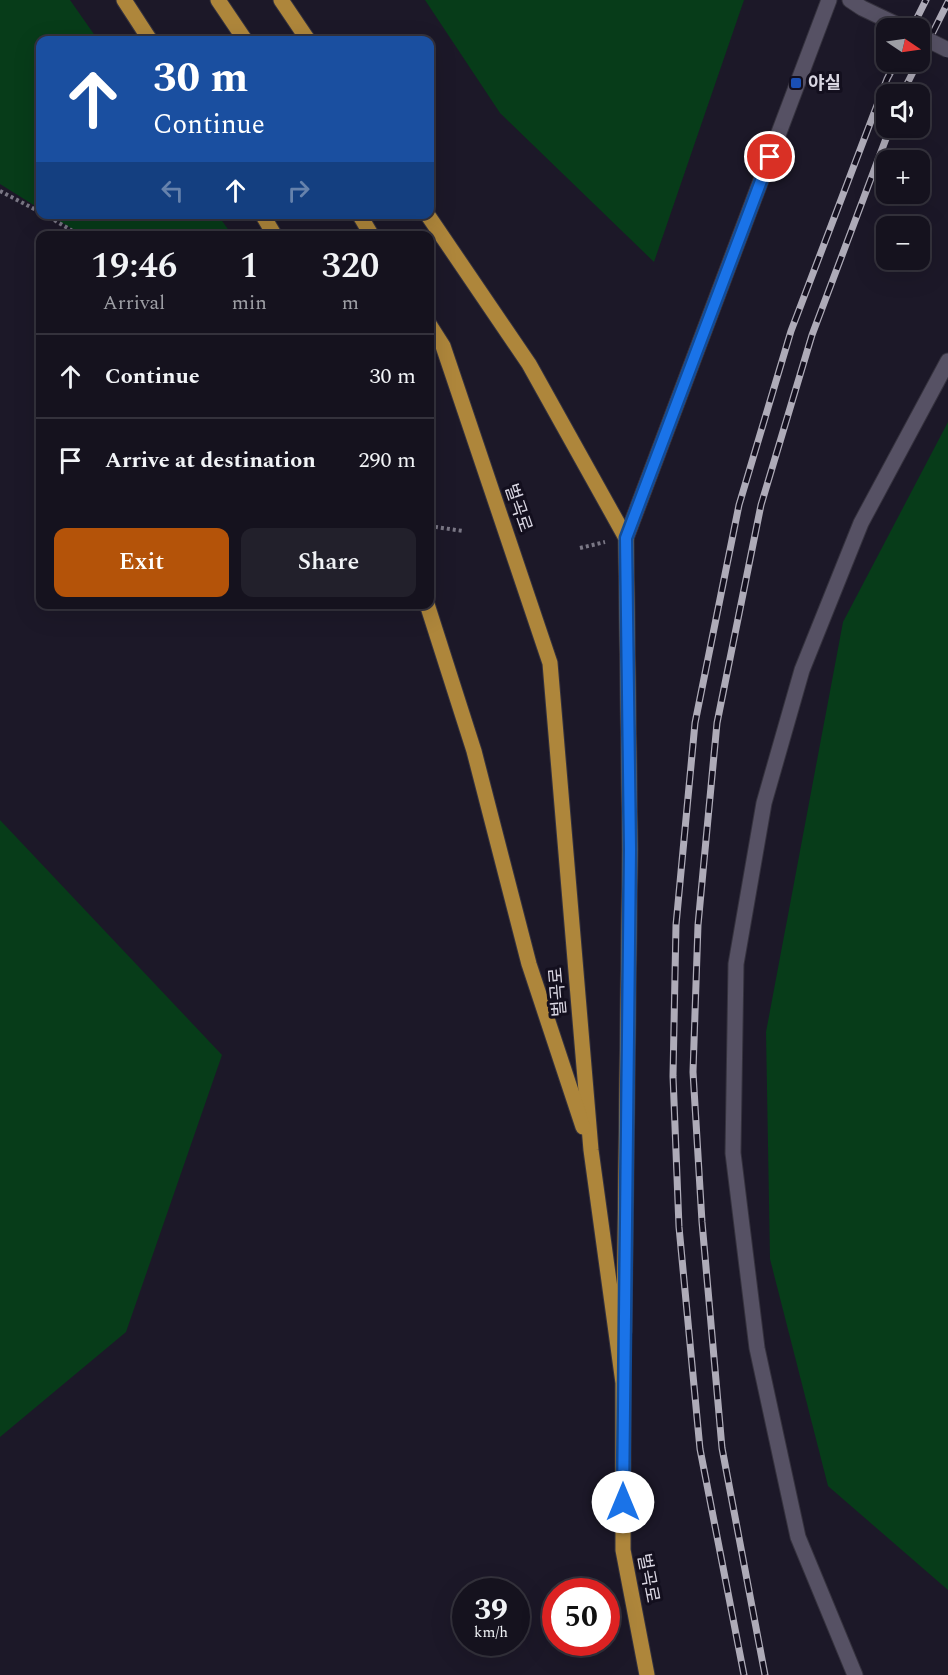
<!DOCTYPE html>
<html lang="en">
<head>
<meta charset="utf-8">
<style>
	body { margin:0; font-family:Spectral,"Noto Sans KR",serif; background:#22202b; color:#f1f3f6; height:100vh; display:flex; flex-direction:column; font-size:22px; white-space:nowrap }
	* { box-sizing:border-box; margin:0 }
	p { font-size:20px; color:#9d9ea4 }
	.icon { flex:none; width:33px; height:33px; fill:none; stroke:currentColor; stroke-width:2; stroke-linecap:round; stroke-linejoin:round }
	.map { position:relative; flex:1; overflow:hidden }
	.side { position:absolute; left:36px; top:231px; width:398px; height:378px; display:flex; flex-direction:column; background:#15121e; border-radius:12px; box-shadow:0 6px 24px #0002,0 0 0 2px #34323c }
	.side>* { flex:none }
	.hud { position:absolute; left:36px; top:36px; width:398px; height:183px; border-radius:12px; box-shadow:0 6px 24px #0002,0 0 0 2px #34323c; background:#1a4fa0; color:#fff; overflow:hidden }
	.needle { width:39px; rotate:103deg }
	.buttons { position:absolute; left:876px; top:18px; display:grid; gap:12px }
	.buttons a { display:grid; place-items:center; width:54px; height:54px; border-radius:12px; background:#15121e; box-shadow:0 6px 24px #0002,0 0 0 2px #34323c; font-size:30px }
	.speed { position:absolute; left:452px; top:1578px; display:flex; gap:12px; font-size:30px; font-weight:700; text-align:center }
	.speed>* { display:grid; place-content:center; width:78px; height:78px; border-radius:50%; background:#15121e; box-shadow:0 6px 24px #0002,0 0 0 2px #34323c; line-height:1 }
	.speed small { font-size:15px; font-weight:400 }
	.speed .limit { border:9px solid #d22; background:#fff; color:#111 }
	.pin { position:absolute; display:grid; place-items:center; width:51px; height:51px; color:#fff; margin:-26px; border:3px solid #fff; border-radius:50%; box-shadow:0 2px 6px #0007 }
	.me { position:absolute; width:66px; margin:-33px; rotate:0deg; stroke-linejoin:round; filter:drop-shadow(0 0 4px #0008) }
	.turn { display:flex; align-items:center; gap:21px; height:126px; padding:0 18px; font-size:27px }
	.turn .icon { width:78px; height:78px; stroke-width:2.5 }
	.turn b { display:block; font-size:42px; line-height:51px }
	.lanes { display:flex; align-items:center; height:57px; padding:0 18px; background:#0003; justify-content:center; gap:30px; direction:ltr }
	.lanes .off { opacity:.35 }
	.eta { display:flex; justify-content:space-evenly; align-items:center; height:102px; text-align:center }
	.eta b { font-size:36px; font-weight:600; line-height:42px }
	.action { display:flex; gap:12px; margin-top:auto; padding:12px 18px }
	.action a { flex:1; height:69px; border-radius:12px; background:#b45309; color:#fff; font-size:24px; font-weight:600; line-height:69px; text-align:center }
	.action a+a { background:#22202b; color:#f1f3f6 }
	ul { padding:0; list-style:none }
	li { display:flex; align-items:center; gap:18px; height:84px; padding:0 18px; border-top:2px solid #34323c }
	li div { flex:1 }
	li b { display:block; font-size:22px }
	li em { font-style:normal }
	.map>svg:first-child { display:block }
	.green { fill:#073c19 }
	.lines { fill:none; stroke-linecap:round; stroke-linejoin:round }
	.minor-casing { stroke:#35323e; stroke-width:17 }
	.major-casing { stroke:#35323e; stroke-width:17 }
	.path { stroke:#7a7785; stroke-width:4; stroke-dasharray:3 3; stroke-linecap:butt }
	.minor { stroke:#565164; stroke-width:15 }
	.major { stroke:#ae863b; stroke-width:15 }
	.rail-casing { stroke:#aeabb8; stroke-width:7 }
	.rail { stroke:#130f1e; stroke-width:4.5; stroke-dasharray:14; stroke-linecap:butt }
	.minor-bridge-casing { stroke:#35323e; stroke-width:17; stroke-linecap:butt }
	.minor-bridge { stroke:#565164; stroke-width:15 }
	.route-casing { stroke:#114b97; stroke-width:15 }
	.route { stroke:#1a73e8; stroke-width:10 }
	.transit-dot { fill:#1a4fb4; stroke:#130f1e; stroke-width:2 }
	.labels { text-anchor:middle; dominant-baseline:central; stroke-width:6; stroke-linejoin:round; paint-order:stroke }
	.poi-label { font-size:18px; font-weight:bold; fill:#d9d6e2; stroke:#130f1e; text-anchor:start }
	.street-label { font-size:18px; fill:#d9d6e2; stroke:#130f1e }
</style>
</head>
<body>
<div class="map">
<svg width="948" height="1675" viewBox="0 0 948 1675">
	<rect width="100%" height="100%" fill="#1c1828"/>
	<g class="green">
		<path d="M0,0H70L98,40H40V209L0,184Z"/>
		<path d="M425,0H744L654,262L500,113Z"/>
		<path d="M49,215H218L232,235H83Z"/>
		<path d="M948,422V1590L828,1486L770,1259L766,1032L843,622Z"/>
		<path d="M0,820L222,1055L126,1332L0,1437Z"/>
	</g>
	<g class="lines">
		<g class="minor-casing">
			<g id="minor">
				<path d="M850,0L862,8L904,28"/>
				<path d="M626,538L829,0"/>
				<path d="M855,1675L798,1537L757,1348L733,1153L736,964L764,803L802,670L861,523L948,361"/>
			</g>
		</g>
		<g class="major-casing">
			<g id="major">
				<path d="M124,0L150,40"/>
				<path d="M218,0L245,40"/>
				<path d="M281,0L308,40"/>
				<path d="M262,214L275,236"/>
				<path d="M359,214L372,236"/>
				<path d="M427,214L529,364L626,538L630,849L624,1332"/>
				<path d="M429,324L443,346L550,663L591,1150L623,1383V1550L647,1675"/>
				<path d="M427,604L474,751L529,964L583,1127"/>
			</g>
		</g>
		<g class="path">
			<path d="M0,191L40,212"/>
			<path d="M44,214L81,236"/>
			<path d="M429,526L463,531"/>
			<path d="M580,548L605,542"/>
		</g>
		<use href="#minor" class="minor"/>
		<use href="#major" class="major"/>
		<g class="rail-casing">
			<g id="rail">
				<path d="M912,28L926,0"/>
				<path d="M920,58L948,2"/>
				<path d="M902,94L918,62"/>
				<path d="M744,1675L700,1449L679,1227L673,1076L676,925L695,723L739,505L791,331L887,79L896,62"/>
				<path d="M765,1675L722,1448L702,1222L693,1072L698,925L717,723L761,505L812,335L890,128"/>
			</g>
		</g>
		<use href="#rail" class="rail"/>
		<g class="minor-bridge-casing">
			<path id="minor-bridge" d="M920,36L948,50"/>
		</g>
		<use href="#minor-bridge" class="minor-bridge"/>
	</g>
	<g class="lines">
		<g class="route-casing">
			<path id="route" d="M623,1502L630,849L626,538L770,157"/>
		</g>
		<use href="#route" class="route"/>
	</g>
	<rect class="transit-dot" x="790" y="77" width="12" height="12" rx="3"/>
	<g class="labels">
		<g class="poi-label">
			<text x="808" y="83">야실</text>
		</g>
		<g class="street-label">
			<text transform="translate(518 508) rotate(71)">벌곡로</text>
			<text transform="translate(558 992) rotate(-95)">벌곡로</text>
			<text transform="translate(648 1578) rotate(79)">벌곡로</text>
		</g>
	</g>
</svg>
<div class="buttons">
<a><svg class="needle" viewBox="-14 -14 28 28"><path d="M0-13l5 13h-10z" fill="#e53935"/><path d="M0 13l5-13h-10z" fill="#9d9ea4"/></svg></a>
<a><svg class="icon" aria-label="sound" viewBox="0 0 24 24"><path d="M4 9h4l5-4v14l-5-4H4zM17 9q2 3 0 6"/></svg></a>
<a>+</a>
<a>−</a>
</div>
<div class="speed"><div>39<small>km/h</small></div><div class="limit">50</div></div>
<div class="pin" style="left:770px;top:157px;background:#d93025"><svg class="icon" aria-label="arrive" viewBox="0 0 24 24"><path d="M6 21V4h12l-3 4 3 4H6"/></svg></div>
<svg class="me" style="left:623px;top:1502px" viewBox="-20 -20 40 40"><circle r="19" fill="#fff"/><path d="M0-13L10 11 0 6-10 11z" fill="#1a73e8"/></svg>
<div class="hud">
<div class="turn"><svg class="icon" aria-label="ahead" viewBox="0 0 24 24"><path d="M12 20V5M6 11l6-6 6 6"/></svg><div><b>30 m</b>Continue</div></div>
<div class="lanes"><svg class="icon off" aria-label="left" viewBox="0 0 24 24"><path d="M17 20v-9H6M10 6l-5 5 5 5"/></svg><svg class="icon" aria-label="ahead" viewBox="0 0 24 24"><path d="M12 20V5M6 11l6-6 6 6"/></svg><svg class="icon off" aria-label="right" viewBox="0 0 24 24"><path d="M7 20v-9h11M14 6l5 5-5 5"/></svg></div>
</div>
<section class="side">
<div class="eta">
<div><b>19:46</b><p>Arrival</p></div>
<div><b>1</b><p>min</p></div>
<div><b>320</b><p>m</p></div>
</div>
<ul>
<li><svg class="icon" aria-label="ahead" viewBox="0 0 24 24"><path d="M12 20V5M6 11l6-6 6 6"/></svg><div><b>Continue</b></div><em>30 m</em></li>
<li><svg class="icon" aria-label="arrive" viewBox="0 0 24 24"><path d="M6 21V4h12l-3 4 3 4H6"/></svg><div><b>Arrive at destination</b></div><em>290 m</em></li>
</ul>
<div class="action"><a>Exit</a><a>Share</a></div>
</section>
</div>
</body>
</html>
